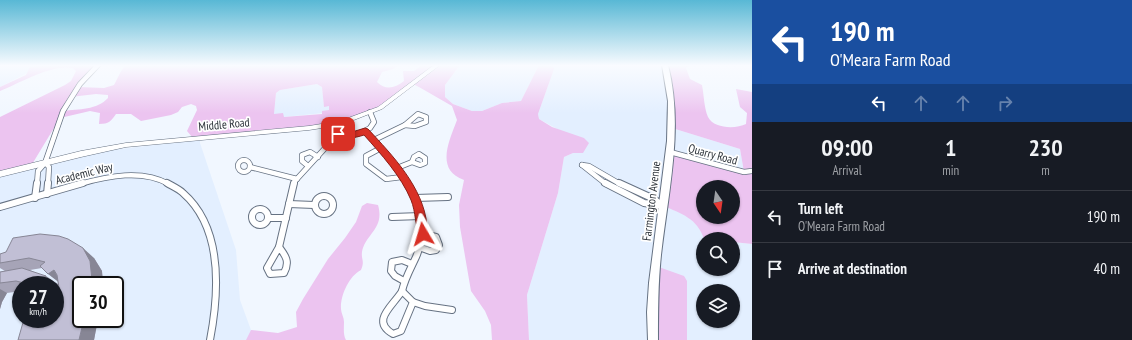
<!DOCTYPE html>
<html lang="en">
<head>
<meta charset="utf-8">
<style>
	body { margin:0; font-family:"PT Sans Narrow",sans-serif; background:#20242c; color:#f1f3f6; height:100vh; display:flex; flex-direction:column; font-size:15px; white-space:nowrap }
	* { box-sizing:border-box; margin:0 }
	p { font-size:13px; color:#9ea1a6 }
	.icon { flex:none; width:22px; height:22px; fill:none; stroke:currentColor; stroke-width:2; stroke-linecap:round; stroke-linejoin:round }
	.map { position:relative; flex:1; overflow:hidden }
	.drawer { display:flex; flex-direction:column; background:#171b24; width:380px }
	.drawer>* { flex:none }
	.top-card { background:#1a4fa0; color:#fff; overflow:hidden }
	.needle { width:26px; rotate:167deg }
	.controls { position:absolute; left:696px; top:180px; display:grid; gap:8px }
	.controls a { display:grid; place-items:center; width:44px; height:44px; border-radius:50%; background:#171b24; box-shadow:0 1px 3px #0004; font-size:20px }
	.speed { position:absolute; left:12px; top:276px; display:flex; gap:8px; font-size:20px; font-weight:700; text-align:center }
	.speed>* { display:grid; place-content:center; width:52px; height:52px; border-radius:50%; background:#171b24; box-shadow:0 1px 3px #0004; line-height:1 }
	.speed small { font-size:10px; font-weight:400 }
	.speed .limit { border:2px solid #111; border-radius:6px; background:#fff; color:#111 }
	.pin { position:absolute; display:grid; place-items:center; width:34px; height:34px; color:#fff; margin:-17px; border-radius:8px; box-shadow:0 2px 6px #0006 }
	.me { position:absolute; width:44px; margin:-22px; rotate:353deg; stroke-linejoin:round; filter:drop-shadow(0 0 3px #0008) }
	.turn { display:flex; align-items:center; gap:14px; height:84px; padding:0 12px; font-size:18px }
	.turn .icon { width:52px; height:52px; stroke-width:2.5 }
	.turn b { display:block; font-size:28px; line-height:34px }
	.lanes { display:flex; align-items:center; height:38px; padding:0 12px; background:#0003; justify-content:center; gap:20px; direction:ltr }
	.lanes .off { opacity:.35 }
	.eta { display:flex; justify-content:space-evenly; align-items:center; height:68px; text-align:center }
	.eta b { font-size:24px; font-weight:600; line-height:28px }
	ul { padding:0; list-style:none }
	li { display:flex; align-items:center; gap:12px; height:52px; padding:0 12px; border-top:1px solid #363941 }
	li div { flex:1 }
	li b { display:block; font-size:15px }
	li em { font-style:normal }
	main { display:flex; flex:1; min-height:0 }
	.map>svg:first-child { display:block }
	.built { fill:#e3efff; fill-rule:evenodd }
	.green { fill:#ecc4f0; fill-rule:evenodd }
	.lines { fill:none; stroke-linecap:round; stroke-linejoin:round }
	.street-far1-casing { stroke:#667283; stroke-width:6 }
	.street-casing { stroke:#667283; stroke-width:8 }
	.secondary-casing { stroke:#667283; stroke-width:1 }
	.primary-casing { stroke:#667283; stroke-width:2 }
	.street-far1 { stroke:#fff; stroke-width:4.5 }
	.street { stroke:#fff; stroke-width:6 }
	.secondary { fill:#fff; fill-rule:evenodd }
	.primary { fill:#fff; fill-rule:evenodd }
	.wall { fill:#a6a4b7; fill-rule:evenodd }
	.shaded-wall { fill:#878695 }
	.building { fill:#c1bfd5; stroke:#878695 }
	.route { fill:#d93025; stroke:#8d1f18 }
	.labels { text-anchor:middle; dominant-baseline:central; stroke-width:3.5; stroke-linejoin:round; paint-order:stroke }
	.street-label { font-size:12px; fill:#2d333a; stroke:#fff }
</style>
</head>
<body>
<main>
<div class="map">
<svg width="752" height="340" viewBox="0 0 752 340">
	<rect width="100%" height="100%" fill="#f1f7ff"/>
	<g class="built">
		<path d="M0,65H49L29,72L0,87Z"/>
		<path d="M460,65H539L521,101L502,103L482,111H472L453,104L445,97V85Z"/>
		<path d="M553,65H665L669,84L672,128L740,149L744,172L686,157L663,206L684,214L693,221L701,230L705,239H703V269H733V242L752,244V340H687V281L653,340H529L527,295L558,193L564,157L573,153L583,152L559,130L539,119L538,114L554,69ZM703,291H733V321H703Z"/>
		<path d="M317,84L322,87L324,106H329V110L323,113L284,117L274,114L276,93L280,90Z"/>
		<path d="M200,140V143L236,250L240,300L251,330L285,340H0V177L111,150ZM21,285H55V319H21ZM81,285H115V319H81Z"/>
	</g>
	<g class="green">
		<path d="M49,65H98L78,87L104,88L114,85C118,78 120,71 126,65H399L393,69L382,72L377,82C386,91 395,88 404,81L403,71H414L422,65H460L445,85V97L453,104L472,111H482L502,103L521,101L539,65H553L554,69L538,114L539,119L552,127L584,138L589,143L583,153H573L564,157L558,193L527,295L529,340H492L491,325L485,311L471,291L460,227L459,205L464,180C435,170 449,141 457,120L452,106L419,87L413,84C397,96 379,110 361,116C308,134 248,133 193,138L187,131L197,110L196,106L191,104L182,107L178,112L171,115L141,121L131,114H116C111,121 109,124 99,124L100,113L90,111L60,118L31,166L0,174V117L65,85L71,81L76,71L73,68C51,64 20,83 0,91V87L26,75L30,67ZM317,84L322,87L324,107L329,106V110L322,111V114L284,117L283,113L274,114L276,93L280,90ZM96,94L108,95V98C97,110 79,109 63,111L70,97Z"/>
		<path d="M665,65H690L686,68L690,79L702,85C704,95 704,108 708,117C714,129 736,129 746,124L747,113L740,107L736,89L752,92V244L733,242V239H704C698,219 681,213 663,206L670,152L744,172L740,149L672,128L669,84ZM703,187H733V217H703Z"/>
		<path d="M367,203L378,205C385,229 365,234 362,252C361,260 365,260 361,270C349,276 340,296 341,309C341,313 344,317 344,322C344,328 343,335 346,340H246L251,330L278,333L297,327L296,312L303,299L328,259L345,238L356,222L362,206Z"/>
		<path d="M656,266L684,276L687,281V340H653Z"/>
	</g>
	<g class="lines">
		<g class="street-far1-casing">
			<g id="street-far1">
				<path d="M370,112L374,122L370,128L365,131L394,165L407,184"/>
				<path d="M418,114L426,117V122L415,126L405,125Z"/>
				<path d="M329,125C339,138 351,137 365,131"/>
				<path d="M374,140L405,125"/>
				<path d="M381,148L366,156V164L386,179L402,177"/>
				<path d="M670,152L744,172L752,171"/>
				<path d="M419,154L425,158V163L420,165L412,162L414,157Z"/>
				<circle cx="244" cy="166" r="6"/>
				<path d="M45,163L49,167L48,184"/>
				<path d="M582,165L606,184"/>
				<path d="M582,165L589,166L620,184"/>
				<path d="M308,166L302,161V155L310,152L318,157"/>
				<path d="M250,167L297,179"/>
				<path d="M397,168L412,162"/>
				<path d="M37,184L38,171L45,163L63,111L80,84L98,65"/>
				<path d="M80,184C108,176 142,169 169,184"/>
				<path d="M294,184L295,181L338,134"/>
			</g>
		</g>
		<g class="street-casing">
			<g id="street">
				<path d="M167,183C172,186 179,189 183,193C223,228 219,293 210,340"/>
				<path d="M605,183L644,203L663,206"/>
				<path d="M619,183L654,199L663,206"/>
				<path d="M47,194L48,183"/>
				<circle cx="324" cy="205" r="9"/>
				<path d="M35,198L37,183"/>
				<path d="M415,198L448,197"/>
				<path d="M289,204L314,205"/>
				<path d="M0,207L83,183"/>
				<circle cx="260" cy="217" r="8"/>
				<path d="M392,217L421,216"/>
				<path d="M268,218H286"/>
				<path d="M279,247C286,256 290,262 284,273L270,274L267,268Z"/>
				<path d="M279,247L294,183"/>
				<path d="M419,247L430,251L436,250L439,245L436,237L423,234"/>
				<path d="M404,281L395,276L391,271L392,262L402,260L412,264"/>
				<path d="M402,291L413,302L401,331L393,334C370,321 393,306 402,291Z"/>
				<path d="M402,291C405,278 411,268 416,257C428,230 421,207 407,183"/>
				<path d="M413,302L425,306L452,310"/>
			</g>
		</g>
		<g class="secondary-casing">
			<path id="secondary" d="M434,65H440L382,109L341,125L309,130L126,147L81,157L0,177V171L81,151L126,143L309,126L340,121L378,107Z"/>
		</g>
		<g class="primary-casing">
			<path id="primary" d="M662,65H668C684,128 668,192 661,255C658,283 658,311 658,340H648L647,312L649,283L667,141L668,101Z"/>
		</g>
		<use href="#street-far1" class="street-far1"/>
		<use href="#street" class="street"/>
		<use href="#secondary" class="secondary"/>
		<use href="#primary" class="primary"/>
	</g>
	<path class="wall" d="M0,254L94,258L102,271L103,285H81V319H98L94,340H18L55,285H21V291L7,293L2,302L0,309V272L5,271L0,268ZM42,268L58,281V284L30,270ZM58,286L59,288L58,292L56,287Z"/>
	<g class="shaded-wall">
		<path d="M83,248L94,258L102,271L103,285H91Z"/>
		<path d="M54,270L61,284L48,274Z"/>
		<path d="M46,276L59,285L56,287L60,296L55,319V285H45L42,278Z"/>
		<path d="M0,289L7,293L2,302L0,309Z"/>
		<path d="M84,319H98L94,340H79Z"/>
	</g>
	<g class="building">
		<path d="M40,234L59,236L68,239L83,248L90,261L92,280L91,285H81V319H84L79,340H18L24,319H55V302L59,288L57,275L54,270L48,274L40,266L45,262L29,258L0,263V254L6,252L13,238Z"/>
		<path d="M22,268L46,276L42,278L45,285H26L24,283L16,281L0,283V272Z"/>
	</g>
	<linearGradient id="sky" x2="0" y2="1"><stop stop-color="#58b8d5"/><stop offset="0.58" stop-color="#f9fbff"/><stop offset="1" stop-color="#f9fbff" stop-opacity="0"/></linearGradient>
	<rect width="752" height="113" fill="url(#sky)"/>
	<path class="route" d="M365,128L368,129C393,156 423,187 427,225C428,229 429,233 427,237H420C415,227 416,212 411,200C401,176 381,154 364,135C355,138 340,141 333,134L338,131L352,132Z"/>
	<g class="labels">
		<g class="street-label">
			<text transform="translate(224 124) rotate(-5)">Middle Road</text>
			<text transform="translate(713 154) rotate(15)">Quarry Road</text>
			<text transform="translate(84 173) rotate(-14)">Academic Way</text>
			<text transform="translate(651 201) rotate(-83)">Farmington Avenue</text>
		</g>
	</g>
</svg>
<div class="controls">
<a><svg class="needle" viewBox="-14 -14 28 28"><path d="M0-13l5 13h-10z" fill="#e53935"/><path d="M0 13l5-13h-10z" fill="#9ea1a6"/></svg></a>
<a><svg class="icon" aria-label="search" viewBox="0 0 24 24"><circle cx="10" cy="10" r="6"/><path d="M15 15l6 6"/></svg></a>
<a><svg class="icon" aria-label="layers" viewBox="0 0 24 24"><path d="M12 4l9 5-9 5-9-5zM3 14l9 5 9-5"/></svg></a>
</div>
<div class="speed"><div>27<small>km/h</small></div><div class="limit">30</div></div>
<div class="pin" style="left:338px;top:134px;background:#d93025"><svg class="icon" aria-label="arrive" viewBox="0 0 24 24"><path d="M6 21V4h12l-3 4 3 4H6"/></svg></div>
<svg class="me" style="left:423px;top:234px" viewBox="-20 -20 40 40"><path d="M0-17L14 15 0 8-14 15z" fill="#d93025" stroke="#fff" stroke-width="4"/></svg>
</div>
<section class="drawer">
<div class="top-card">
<div class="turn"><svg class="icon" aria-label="left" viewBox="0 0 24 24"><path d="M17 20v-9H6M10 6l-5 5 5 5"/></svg><div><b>190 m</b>O'Meara Farm Road</div></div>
<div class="lanes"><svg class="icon" aria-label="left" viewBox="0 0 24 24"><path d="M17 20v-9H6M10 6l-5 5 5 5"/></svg><svg class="icon off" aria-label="ahead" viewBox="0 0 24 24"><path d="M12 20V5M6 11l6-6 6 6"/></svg><svg class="icon off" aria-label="ahead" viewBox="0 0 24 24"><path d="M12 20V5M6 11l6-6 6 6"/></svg><svg class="icon off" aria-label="right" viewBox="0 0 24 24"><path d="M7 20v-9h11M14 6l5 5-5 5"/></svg></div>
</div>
<div class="eta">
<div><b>09:00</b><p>Arrival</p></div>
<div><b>1</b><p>min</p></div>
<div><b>230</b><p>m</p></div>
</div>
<ul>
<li><svg class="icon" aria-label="left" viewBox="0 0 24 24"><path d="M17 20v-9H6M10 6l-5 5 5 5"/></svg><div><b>Turn left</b><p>O'Meara Farm Road</p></div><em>190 m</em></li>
<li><svg class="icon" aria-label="arrive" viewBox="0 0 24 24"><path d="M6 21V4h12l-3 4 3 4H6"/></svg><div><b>Arrive at destination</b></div><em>40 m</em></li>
</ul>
</section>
</main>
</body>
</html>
